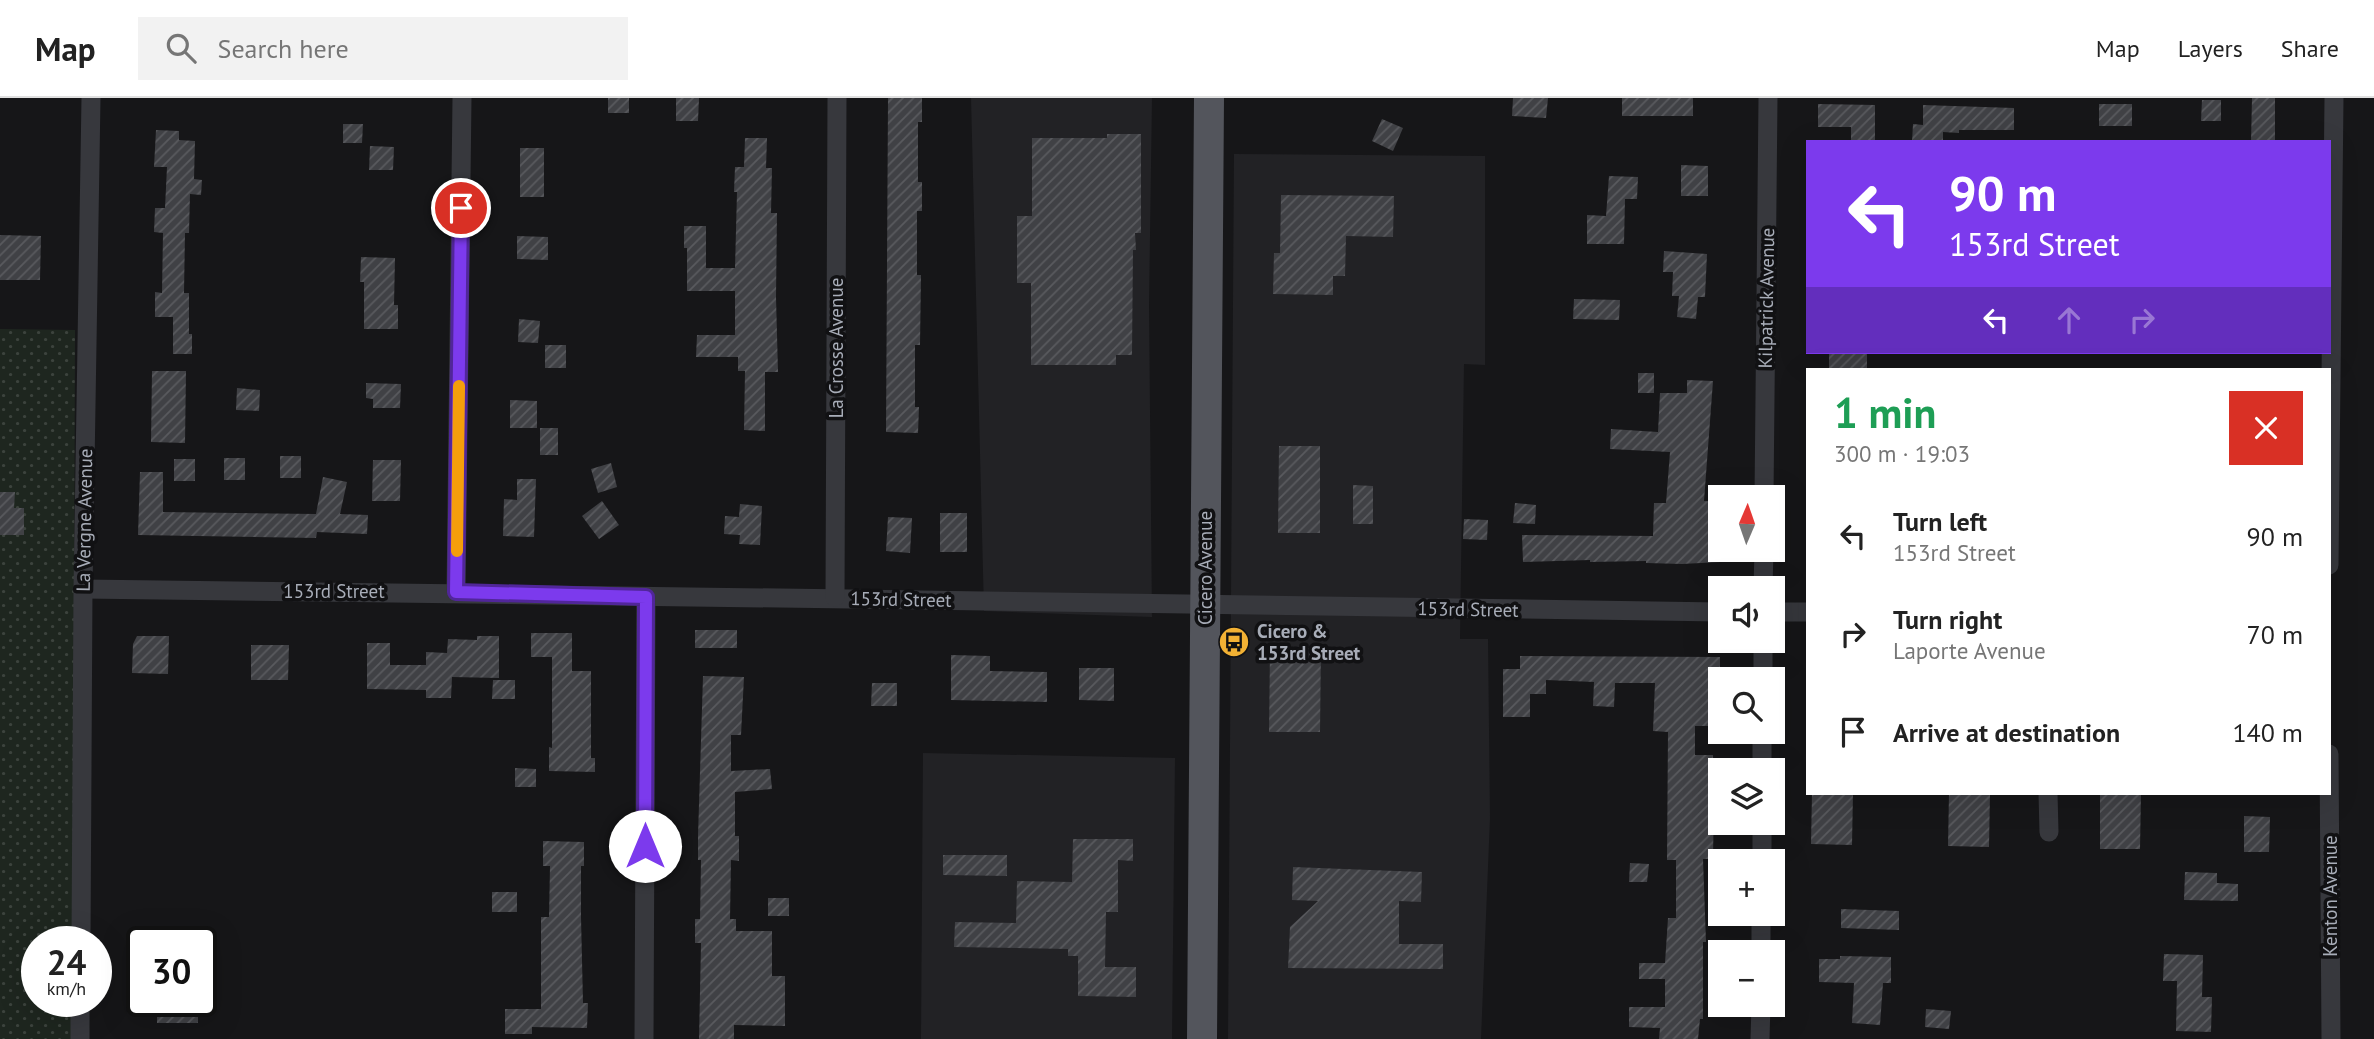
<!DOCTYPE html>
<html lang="en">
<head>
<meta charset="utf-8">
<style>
	body { margin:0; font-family:"PT Sans",sans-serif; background:#f2f2f2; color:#222; height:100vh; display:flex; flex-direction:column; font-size:26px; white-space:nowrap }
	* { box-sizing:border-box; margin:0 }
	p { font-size:23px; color:#767676 }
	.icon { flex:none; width:38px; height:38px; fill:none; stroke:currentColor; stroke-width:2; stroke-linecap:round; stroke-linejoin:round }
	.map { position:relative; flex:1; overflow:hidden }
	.details { position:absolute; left:1806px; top:270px; width:525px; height:427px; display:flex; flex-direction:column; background:#fff; border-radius:0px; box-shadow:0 7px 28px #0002 }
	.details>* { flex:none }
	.banner { position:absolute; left:1806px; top:42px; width:525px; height:214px; border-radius:0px; box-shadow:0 7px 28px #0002; background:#7c3aed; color:#fff; overflow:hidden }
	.needle { width:46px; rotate:2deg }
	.tools { position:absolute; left:1708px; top:387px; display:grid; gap:14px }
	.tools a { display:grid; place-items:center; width:77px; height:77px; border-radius:0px; background:#fff; box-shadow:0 7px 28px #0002; font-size:35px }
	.speed { position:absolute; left:21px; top:828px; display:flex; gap:14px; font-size:35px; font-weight:700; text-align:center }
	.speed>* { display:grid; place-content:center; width:91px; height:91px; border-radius:50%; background:#fff; box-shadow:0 7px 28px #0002; line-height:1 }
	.speed small { font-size:18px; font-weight:400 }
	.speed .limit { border:4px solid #111; border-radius:10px; background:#fff; color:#111 }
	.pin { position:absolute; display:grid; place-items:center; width:60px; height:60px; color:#fff; margin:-30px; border:4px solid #fff; border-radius:50%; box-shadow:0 2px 7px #0007 }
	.me { position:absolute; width:77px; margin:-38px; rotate:0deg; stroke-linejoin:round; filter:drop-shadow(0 0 5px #0008) }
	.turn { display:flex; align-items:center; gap:24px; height:147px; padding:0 28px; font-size:32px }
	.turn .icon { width:91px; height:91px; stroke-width:2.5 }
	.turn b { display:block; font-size:49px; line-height:60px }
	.lanes { display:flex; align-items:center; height:66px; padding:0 28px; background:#0003; justify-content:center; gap:35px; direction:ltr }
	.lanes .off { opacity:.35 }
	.round { display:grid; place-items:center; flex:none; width:74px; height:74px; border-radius:0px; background:#f2f2f2 }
	.headline { display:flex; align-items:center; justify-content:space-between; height:119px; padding:0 28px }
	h1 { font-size:42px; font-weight:700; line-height:52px; color:#1e9e55 }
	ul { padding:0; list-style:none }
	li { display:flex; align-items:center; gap:21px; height:98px; padding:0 28px }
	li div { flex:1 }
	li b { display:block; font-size:26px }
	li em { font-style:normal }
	header { display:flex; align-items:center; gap:42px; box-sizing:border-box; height:98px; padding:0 35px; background:#fff; border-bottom:2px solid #e0e0e0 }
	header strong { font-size:33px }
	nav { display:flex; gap:38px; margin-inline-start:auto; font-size:24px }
	.search { width:490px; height:63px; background:#f2f2f2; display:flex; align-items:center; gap:18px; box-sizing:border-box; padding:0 24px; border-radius:0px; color:#767676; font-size:26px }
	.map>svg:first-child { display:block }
	.built { fill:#222225 }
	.park { fill:url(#park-dots) }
	.building { fill:url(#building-hatch) }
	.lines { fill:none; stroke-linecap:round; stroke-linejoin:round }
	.street { stroke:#37383d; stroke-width:19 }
	.primary { stroke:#53555c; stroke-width:30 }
	.route-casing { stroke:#51269a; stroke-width:18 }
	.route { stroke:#7c3aed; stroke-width:12 }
	.slow { stroke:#f59e0b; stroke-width:12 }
	.labels { text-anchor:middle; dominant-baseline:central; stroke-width:7; stroke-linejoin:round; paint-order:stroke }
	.street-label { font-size:19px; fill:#a8adb8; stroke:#111113 }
	.poi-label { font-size:19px; font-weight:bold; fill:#a8adb8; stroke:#111113; text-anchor:start }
</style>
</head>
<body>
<header>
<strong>Map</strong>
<div class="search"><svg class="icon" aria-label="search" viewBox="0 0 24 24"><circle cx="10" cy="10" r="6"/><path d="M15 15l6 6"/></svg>Search here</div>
<nav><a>Map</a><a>Layers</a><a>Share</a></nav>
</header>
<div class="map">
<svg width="2374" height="941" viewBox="0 0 2374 941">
	<defs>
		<pattern id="park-dots" width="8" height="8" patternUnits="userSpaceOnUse" patternTransform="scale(1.75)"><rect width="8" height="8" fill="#1e261f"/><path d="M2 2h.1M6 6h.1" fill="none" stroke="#3c433d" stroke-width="1.8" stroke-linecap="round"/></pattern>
		<pattern id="building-hatch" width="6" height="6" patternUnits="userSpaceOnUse" patternTransform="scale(1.75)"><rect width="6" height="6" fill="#404145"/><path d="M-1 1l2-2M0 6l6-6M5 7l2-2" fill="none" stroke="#595a5e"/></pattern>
	</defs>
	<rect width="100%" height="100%" fill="#161618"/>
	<g class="built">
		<path d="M971,0H1152L1149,208L1152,519L984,513Z"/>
		<path d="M1234,56L1485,58V267L1464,266L1460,541H1488L1490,720L1481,941H1228Z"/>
		<path d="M923,655L1175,660L1172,941H921Z"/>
	</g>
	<path class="park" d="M0,231L75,232L73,843L37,844V903H73V941H0Z"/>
	<g class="building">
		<rect x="608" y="0" width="21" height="15"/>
		<path d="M676,0H699L698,23H676Z"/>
		<path d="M888,0H922V24H918V84H922V113H917V177H921L920,247H915V309H919L918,335L886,334Z"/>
		<path d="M1513,0H1548L1546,20L1512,18Z"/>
		<rect x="1622" y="0" width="71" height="18"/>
		<path d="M2252,0H2275V44H2251Z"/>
		<path d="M2202,2H2221V23H2201Z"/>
		<path d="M1818,6L1875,7V44H1851V29H1818Z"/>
		<rect x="2099" y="6" width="33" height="22"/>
		<path d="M1923,7L2014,10V32H1959V35L1943,34V44H1912L1913,26L1923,27Z"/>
		<path d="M1382,21L1403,30L1393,53L1372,43Z"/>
		<path d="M343,26H363L362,45H343Z"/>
		<path d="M156,32L179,33V42L195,43L194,81L202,82L201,97L190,96L189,135H185L184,195H189V236H192V256H173V219H155V194L162,195L163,135L154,134L155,110H165L167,69H154Z"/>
		<path d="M1107,36H1141V135H1135L1136,152H1133L1132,257H1116V267H1031V185H1017V118H1032V40H1107Z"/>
		<path d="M745,40H767L766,70H772L771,115H777L776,199L778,274H765V333L744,332L745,273H738V259H696L697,237H735V193H687V150H684V128H706V170H735L737,94H734L735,69H744Z"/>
		<path d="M370,48L394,49L393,72H369Z"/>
		<rect x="520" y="50" width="24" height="49"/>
		<path d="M1681,67L1708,68V98H1681Z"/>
		<path d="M1609,78L1638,79L1637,101H1625L1624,146H1587V117L1606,118Z"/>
		<path d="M1281,97L1394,98L1393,139L1346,138L1345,178H1333V197L1273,196L1274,155H1280Z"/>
		<path d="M0,137L41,138L40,182H0Z"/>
		<path d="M517,138L548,139V162L517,161Z"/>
		<path d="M1664,153L1707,156L1705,199H1698L1696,221L1677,219L1679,198H1672L1673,174H1663Z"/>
		<path d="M361,159L395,160L394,207H398V231H364V184H360Z"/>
		<path d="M1574,201L1620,202L1619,222L1573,221Z"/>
		<path d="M519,221L540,223L538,245L518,244Z"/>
		<rect x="545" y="247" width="21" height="23"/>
		<rect x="1829" y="254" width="38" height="16"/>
		<path d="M152,273H186L185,345L151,344Z"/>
		<rect x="1638" y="275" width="16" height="20"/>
		<path d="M1687,282L1713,283L1704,403L1720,404V464L1682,466L1646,465V463L1590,464V462L1523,464L1522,437L1653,438L1654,405H1666L1670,354L1610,351L1611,331L1658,334L1660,295H1687Z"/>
		<path d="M366,285L401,286L400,310H373V301L366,300Z"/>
		<path d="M237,290L260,292L259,313L236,312Z"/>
		<path d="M510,302L537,303V330H510Z"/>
		<rect x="540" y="330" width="18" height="27"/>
		<path d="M1279,348H1320V435H1278Z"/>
		<rect x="280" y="358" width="21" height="22"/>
		<rect x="224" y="360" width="21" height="22"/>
		<rect x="174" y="361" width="21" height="22"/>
		<path d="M373,362H401L400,403H372Z"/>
		<path d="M611,365L617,389L598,395L591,371Z"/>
		<path d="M140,374H163V414L316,416L323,379L347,384L340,416L368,417L367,436L317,434L316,440L138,437Z"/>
		<path d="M517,381H536L534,439L503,438L504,401L517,402Z"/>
		<path d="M1353,387L1373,388V426H1353Z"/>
		<path d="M0,394H15L14,410H24V437H0Z"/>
		<path d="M602,403L619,427L599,441L582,418Z"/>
		<path d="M1515,405L1536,407L1535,426L1513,425Z"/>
		<path d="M740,406L762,408L760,447L739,446L740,437L724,436L725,418L739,419Z"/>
		<rect x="940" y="415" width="27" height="39"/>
		<path d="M888,419L912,420L910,455L886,453Z"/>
		<path d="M1464,421L1488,422L1487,442L1463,441Z"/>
		<rect x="695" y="532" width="42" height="18"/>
		<path d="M531,535H572V573H591V660H595V674L549,673V649L552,650V559H531Z"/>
		<path d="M137,538H169L168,576L132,575L133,546Z"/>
		<path d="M477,538H499V580L452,579L451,600H426V592L367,591V545H390V567H426V554L447,555L448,541L477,542Z"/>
		<path d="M251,547H289L288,582H251Z"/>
		<path d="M1270,550H1321L1320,634H1269Z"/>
		<path d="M951,557L990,558V573L1047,574V604L951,602Z"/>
		<path d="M1520,558L1720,559V586H1715V628H1695V657H1713L1714,698L1713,761H1703L1706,844H1703V921H1700L1698,941H1659L1660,930L1629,929V909H1665V881H1639V865H1665L1668,820H1676V762H1667L1668,634L1653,633L1655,585H1615L1614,609L1593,608L1594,584L1546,582V596H1530V619H1503V571H1520Z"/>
		<path d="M1079,570H1114V603L1079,602Z"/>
		<path d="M703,578L744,579L741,637H731V673L770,671L772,691L735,694V738H739V763L731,762L730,821H736V833H772V878H785V928L734,927V941H699L701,845H695V821H700L701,762H698V738Z"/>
		<path d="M493,582H515V601H492Z"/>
		<path d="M872,585H897V608H871Z"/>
		<path d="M515,670L536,671V689H515Z"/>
		<path d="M1812,695H1853L1852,747L1811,746Z"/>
		<path d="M1949,695H1990L1989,749L1948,748Z"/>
		<path d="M2100,695H2141L2140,751H2100Z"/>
		<path d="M2244,718L2270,719L2269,754H2244Z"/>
		<path d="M1073,741H1133V763L1118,762V814H1106L1105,869H1136V899L1078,898V858H1068V851L954,849L955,824L1016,825L1017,783L1072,784Z"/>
		<path d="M543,743L584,744V768H581V819L583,905H588L587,930L532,929V936H505V911H541V819H549L550,768H543Z"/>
		<path d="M943,757H1007V778L943,777Z"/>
		<path d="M1630,765L1649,766L1647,784H1629Z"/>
		<path d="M1293,769L1422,774L1421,804L1399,803V846H1443V871L1288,870L1290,829L1318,803L1292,802Z"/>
		<path d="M2185,774L2217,775V785L2238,786V803L2184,802Z"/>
		<rect x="492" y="794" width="25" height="20"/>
		<rect x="768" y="800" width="21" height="18"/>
		<path d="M1841,811L1899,813V832L1841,830Z"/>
		<path d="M2164,856L2203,857L2202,899H2212L2211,934L2176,933L2177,883H2163Z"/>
		<path d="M1840,858L1891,859V885H1883L1880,927L1852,925L1854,885L1819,884V861H1840Z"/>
		<rect x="157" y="903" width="41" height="22"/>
		<path d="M1926,911L1951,913L1949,931L1925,929Z"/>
	</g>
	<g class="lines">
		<g class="street">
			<path d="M1764,399L1768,0"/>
			<path d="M2329,467L2334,0"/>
			<path d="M1763,490L1764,452"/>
			<path d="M83,491C629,495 1174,508 1720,514"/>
			<path d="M456,494L462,0"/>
			<path d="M835,499L837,0"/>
			<path d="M1773,514H1808"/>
			<path d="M1763,581V542"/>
			<path d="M2329,656L2331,941"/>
			<path d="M1762,672V634"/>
			<path d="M2048,695L2049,734"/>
			<path d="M1762,763V724"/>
			<path d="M81,844L83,491L91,0"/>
			<path d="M1761,854V816"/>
			<path d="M80,941V903"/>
			<path d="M644,941L646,500"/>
			<path d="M1760,941L1761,906"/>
		</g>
		<path class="primary" d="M1202,941L1209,0"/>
	</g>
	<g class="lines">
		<g class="route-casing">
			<path id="route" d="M461,110L456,494L646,499L645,748"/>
		</g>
		<use href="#route" class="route"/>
		<path class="slow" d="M457,453L459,288"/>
	</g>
	<defs>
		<g id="bus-disc" transform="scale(1.575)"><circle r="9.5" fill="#f2b134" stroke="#111113"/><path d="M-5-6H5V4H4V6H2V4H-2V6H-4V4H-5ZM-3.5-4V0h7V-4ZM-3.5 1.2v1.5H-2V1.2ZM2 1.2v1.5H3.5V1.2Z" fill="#111"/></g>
	</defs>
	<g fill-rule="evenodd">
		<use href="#bus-disc" x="1234" y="544"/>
	</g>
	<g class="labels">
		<g class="street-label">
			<text transform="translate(1766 200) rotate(-89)">Kilpatrick Avenue</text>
			<text transform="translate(836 250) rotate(-90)">La Crosse Avenue</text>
			<text transform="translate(84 422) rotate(-89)">La Vergne Avenue</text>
			<text transform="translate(1205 470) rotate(-90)">Cicero Avenue</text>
			<text x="334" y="493">153rd Street</text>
			<text transform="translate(901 501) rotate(1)">153rd Street</text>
			<text transform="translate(1468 511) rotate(1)">153rd Street</text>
			<text transform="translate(2330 798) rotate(-90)">Kenton Avenue</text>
		</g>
		<g class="poi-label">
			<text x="1257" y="533">Cicero &amp;<tspan x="1257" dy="22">153rd Street</tspan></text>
		</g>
	</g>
</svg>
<div class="tools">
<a><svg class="needle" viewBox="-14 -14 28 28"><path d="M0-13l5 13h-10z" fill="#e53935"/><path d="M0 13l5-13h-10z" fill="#767676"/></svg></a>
<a><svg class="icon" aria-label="sound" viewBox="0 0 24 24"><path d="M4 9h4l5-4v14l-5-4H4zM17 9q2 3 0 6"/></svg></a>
<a><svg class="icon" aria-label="search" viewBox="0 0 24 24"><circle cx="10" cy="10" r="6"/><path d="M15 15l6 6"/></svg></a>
<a><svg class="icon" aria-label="layers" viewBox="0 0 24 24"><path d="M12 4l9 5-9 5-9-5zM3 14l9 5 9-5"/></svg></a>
<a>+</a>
<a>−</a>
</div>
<div class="speed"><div>24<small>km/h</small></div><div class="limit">30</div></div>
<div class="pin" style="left:461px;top:110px;background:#d93025"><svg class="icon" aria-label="arrive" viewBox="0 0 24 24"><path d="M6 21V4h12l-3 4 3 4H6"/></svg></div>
<svg class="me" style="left:645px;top:748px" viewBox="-20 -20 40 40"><circle r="19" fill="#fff"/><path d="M0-13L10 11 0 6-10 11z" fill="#7c3aed"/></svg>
<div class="banner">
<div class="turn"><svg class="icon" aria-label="left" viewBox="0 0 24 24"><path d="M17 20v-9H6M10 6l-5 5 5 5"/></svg><div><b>90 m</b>153rd Street</div></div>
<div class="lanes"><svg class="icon" aria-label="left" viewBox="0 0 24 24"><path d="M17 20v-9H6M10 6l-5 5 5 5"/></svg><svg class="icon off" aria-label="ahead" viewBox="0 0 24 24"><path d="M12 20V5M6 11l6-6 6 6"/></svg><svg class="icon off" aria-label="right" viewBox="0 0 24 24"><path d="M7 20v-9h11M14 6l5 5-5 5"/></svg></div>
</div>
<section class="details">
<div class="headline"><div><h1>1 min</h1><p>300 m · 19:03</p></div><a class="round" style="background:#d93025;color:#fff"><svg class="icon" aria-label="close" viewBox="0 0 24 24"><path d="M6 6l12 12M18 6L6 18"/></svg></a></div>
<ul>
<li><svg class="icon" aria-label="left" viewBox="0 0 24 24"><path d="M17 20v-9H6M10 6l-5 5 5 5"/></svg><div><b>Turn left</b><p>153rd Street</p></div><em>90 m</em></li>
<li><svg class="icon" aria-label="right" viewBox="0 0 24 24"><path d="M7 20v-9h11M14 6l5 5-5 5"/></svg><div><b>Turn right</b><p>Laporte Avenue</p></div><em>70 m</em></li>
<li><svg class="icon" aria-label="arrive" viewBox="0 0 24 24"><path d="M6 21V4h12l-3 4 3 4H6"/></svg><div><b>Arrive at destination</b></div><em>140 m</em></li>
</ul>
</section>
</div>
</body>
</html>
